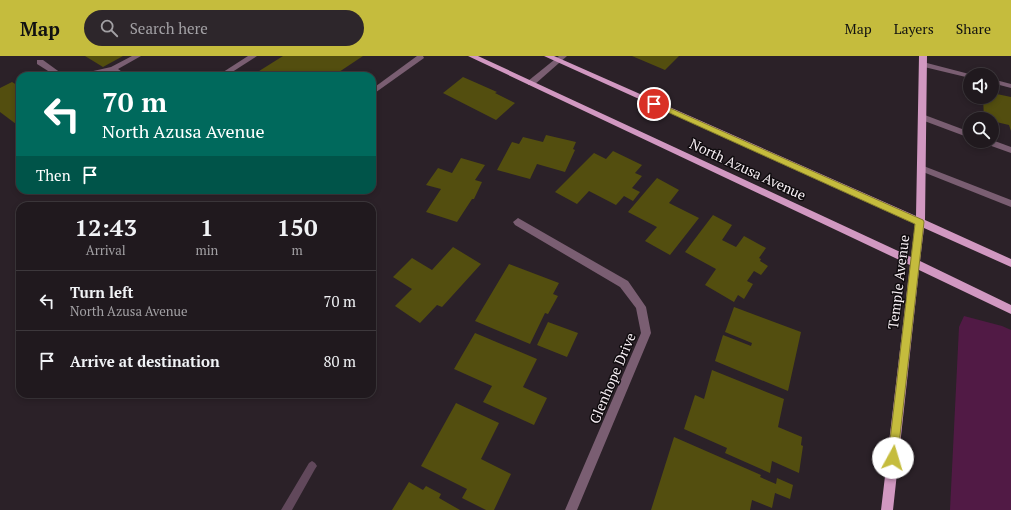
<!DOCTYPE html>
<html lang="en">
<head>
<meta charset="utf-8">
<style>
	body { margin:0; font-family:"PT Serif",serif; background:#2d262b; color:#f1f3f6; height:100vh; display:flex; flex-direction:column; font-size:15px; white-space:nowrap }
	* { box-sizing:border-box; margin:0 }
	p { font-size:13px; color:#a2a0a4 }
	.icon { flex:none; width:22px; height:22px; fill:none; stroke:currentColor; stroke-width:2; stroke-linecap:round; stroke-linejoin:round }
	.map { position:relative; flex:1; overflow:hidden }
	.panel { position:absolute; left:16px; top:146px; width:360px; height:196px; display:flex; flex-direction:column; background:#20191e; border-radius:12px; box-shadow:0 2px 6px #0003,0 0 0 1px #3d383c }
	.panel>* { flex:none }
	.guide { position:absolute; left:16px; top:16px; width:360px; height:122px; border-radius:12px; box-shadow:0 2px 6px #0003,0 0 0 1px #3d383c; background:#00695c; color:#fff; overflow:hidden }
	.fabs { position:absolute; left:963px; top:12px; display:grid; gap:8px }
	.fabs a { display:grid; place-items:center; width:36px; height:36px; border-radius:50%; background:#20191e; box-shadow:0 2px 6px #0003,0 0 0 1px #3d383c; font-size:20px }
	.pin { position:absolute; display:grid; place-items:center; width:34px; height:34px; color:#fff; margin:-17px; border:2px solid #fff; border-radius:50%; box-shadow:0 1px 4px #0007 }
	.me { position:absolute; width:44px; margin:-22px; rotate:6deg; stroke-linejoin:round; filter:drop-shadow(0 0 3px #0008) }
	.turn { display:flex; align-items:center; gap:14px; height:84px; padding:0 20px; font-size:18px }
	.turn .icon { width:52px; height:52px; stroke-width:2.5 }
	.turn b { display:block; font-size:28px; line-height:34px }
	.then { display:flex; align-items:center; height:38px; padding:0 20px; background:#0003; gap:8px; font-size:15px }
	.eta { display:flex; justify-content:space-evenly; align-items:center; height:68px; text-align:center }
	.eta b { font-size:24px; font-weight:800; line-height:28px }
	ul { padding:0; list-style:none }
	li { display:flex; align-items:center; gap:12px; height:60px; padding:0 20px; border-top:1px solid #3d383c }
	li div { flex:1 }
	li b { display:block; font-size:15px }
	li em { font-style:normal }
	header { display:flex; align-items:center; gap:24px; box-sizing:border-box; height:56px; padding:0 20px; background:#c5bc3d; color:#111 }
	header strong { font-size:19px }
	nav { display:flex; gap:22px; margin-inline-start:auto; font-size:14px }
	.search { width:280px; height:36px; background:#2d262b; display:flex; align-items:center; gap:10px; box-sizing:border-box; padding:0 14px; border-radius:22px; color:#a2a0a4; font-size:15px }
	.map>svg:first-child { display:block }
	.green { fill:#511a45 }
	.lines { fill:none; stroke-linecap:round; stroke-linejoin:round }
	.stream { fill:#61485b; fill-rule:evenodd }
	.building { fill:#534e0f }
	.minor { fill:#7a5e72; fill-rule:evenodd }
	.major { fill:#d198c1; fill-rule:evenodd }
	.route { fill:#c5bc3d; stroke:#807a28 }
	.labels { text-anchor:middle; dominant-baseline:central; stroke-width:3; stroke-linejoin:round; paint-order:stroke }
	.street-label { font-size:14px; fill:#f7eff4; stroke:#100c0f }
</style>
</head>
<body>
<header>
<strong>Map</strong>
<div class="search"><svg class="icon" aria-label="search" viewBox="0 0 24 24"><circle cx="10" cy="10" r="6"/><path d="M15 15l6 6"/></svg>Search here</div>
<nav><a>Map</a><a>Layers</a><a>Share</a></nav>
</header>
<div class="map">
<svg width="1011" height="454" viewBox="0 0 1011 454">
	<rect width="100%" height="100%" fill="#2b2128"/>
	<path class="green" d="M964,260L1002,270L1011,274V454H950L959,271Z"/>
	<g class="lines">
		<path class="stream" d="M312,405L315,407L317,410L315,413L292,454H281L309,407Z"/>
	</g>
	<g class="building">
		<path d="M85,0H123L103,11Z"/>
		<path d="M283,0H363L333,20H251Z"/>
		<path d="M632,0H679L665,14Z"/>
		<path d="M463,21L497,36L495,37L515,47L496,64L443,37Z"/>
		<path d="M12,26L20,31V71L0,56V32Z"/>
		<path d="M992,37L1011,41V75L1009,69L992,65V63H984L983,41H992Z"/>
		<path d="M546,79L576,86L573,93L575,94L565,116L537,108L530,123L497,114L512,86L519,88L523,81L543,86Z"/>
		<path d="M613,95L642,109L635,117L642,120L632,132L640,136L633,145L624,140L616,149L589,135L577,148L555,136L594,97L606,103Z"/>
		<path d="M461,102L485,109L475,124L482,126L474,143H472L457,166L426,156L441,133L426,129L438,112L452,117Z"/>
		<path d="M657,122L679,134L669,147L699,162L670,199L645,185L657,171L628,156Z"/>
		<path d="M713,159L732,169L722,184L736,191L744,180L766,192L759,202L761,203L760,205L768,210L761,219L754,215L747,225L753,228L744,243L738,239L734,246L705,229L716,213L685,196Z"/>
		<path d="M453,191L481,208L442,251L437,249L420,267L395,250L412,233L393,221L412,202L432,214Z"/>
		<path d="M509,208L559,227L553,238L558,240L548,258L545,257L530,288L475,265Z"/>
		<path d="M734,251L801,276L788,335L715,305L723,279L751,290L752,287L725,276Z"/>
		<path d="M548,266L578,277L567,301L537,289Z"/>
		<path d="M475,277L537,303L523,331L547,342L534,369L483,346L492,330L454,313Z"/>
		<path d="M712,314L784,343L778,371L802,381L801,389L803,390L799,417L772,405L770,417L725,397L727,392L684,373L695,339L704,343Z"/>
		<path d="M456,347L499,367L481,403L511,418L494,454H486L462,442L467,433L421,410Z"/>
		<path d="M674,381L761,419L760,421L776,428L777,422L793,429L790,443L775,437L772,452L752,444L750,454H651Z"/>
		<path d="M409,426L423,434L426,430L441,438L439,442L460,454H392Z"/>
	</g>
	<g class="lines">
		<g class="minor">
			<path d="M132,0H141L118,13L128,20H119L112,16L93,20H79L80,18L111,11Z"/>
			<path d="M248,0H257L226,20H217Z"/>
			<path d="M417,0H423L424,2L372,39V33Z"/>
			<path d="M559,0H567L534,29H528V25Z"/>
			<path d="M37,4H43L65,20H56L37,8Z"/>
			<path d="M920,6H923L973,19H970V22L920,10Z"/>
			<path d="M992,23L1011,28V32L992,27Z"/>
			<path d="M922,58L970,76V82L919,63L918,61Z"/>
			<path d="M992,84L1011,91V97L983,87L982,85Z"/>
			<path d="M921,109L1011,144V151L918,114L917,112Z"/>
			<path d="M30,134H40C38,138 35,139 31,137Z"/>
			<path d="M518,162L628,225L646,251L651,277L577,454H565L641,277L636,252L620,231L515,169L513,166Z"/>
		</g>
		<path class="major" d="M468,0H478L911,201L915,168L544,0H554L916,160L919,0H927L925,164L1011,203V211L924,172L920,205L1011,249V258L919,214L893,454H881L910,209Z"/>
	</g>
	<path class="route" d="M654,45L923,164L924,166L897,406L893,407L889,406L888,402L915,168L652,49V46Z"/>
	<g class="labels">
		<g class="street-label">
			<text transform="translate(748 113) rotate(25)">North Azusa Avenue</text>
			<text transform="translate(898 226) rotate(-83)">Temple Avenue</text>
			<text transform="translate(612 322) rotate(-67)">Glenhope Drive</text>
		</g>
	</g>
</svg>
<div class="fabs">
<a><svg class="icon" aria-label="sound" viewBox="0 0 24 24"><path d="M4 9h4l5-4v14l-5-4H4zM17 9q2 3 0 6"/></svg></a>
<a><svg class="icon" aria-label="search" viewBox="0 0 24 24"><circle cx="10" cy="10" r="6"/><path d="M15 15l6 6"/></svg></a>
</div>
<div class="pin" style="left:654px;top:48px;background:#d93025"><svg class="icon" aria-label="arrive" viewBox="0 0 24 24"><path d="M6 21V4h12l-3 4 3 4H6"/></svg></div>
<svg class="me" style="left:893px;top:402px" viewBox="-20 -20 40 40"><circle r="19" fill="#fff"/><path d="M0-13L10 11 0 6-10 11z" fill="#c5bc3d"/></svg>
<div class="guide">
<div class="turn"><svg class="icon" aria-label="left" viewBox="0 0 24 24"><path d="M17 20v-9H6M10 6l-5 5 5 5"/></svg><div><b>70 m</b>North Azusa Avenue</div></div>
<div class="then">Then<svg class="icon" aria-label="arrive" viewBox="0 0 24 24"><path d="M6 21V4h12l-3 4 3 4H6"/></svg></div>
</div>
<section class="panel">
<div class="eta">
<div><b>12:43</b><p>Arrival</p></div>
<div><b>1</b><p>min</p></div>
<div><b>150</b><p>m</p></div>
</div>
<ul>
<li><svg class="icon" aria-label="left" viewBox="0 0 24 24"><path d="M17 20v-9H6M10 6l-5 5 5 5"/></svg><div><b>Turn left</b><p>North Azusa Avenue</p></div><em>70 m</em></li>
<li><svg class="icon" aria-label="arrive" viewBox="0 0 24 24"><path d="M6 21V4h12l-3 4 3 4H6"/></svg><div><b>Arrive at destination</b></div><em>80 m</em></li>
</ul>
</section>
</div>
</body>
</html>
